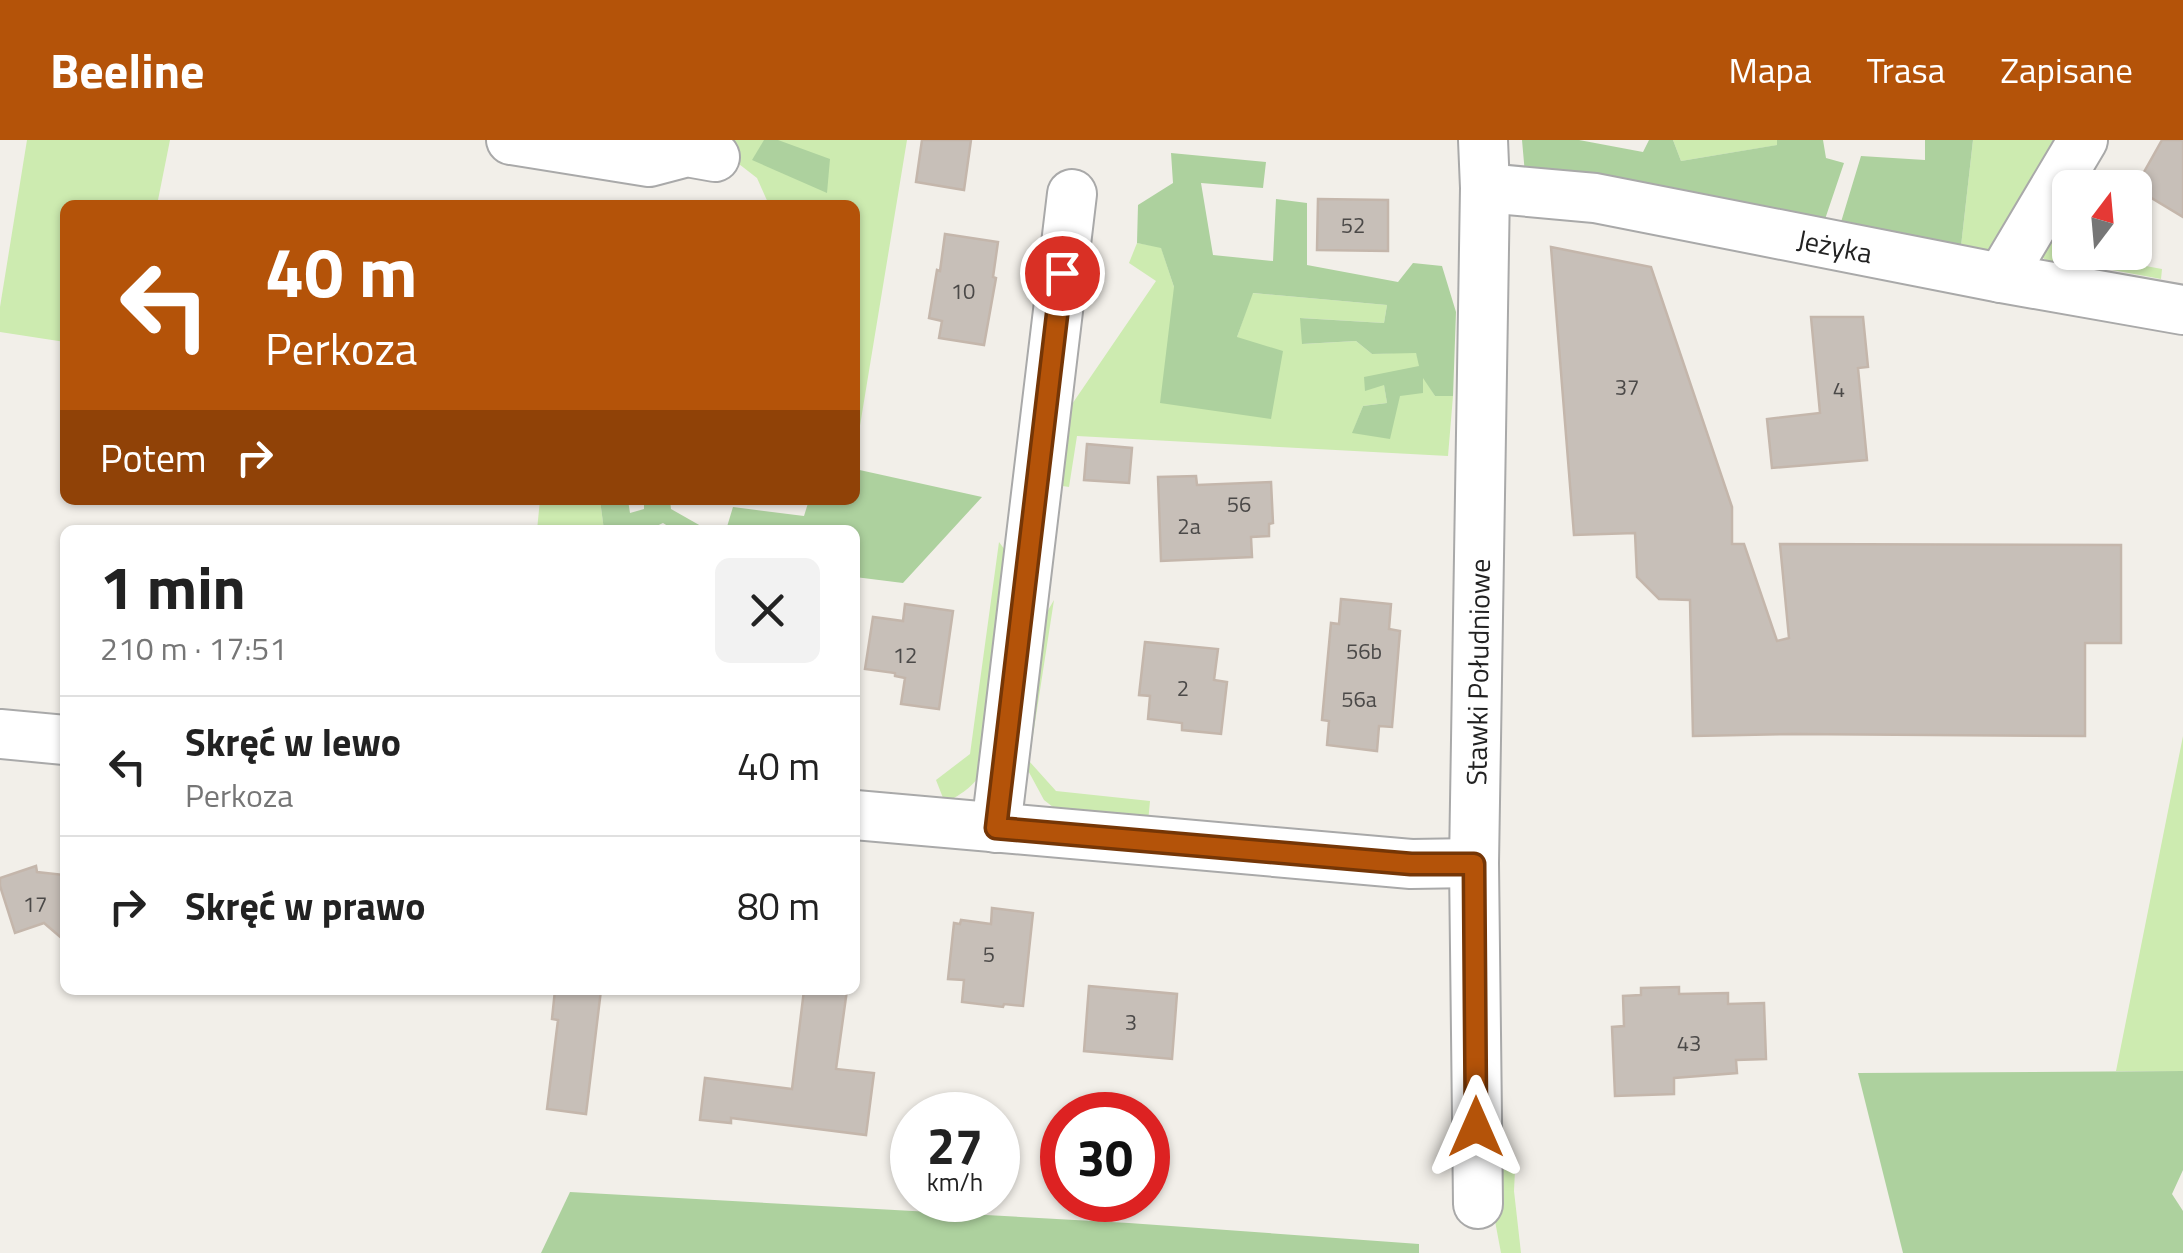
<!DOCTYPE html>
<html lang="pl">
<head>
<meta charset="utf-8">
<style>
	body { margin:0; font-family:"Titillium Web",sans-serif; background:#f2f2f2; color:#222; height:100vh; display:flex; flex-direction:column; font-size:38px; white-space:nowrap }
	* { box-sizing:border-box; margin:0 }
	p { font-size:32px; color:#767676 }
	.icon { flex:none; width:55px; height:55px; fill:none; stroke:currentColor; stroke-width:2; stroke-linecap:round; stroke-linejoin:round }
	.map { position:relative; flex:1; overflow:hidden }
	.side { position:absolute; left:60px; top:385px; width:800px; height:470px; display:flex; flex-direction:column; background:#fff; border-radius:15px; box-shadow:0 2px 8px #0004 }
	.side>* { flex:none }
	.top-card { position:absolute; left:60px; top:60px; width:800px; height:305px; border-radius:15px; box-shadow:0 2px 8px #0004; background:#b45309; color:#fff; overflow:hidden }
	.needle { width:65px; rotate:16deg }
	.buttons { position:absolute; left:2052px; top:30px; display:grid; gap:20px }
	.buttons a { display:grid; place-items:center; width:100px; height:100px; border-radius:15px; background:#fff; box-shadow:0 2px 8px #0004; font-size:50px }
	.speed { position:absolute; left:890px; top:952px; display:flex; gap:20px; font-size:50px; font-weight:700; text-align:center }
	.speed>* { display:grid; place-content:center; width:130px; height:130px; border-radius:50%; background:#fff; box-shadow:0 2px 8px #0004; line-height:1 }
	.speed small { font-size:25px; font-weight:400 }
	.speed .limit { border:15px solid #d22; background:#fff; color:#111 }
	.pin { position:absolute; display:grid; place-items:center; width:85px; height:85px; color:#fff; margin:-42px; border:5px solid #fff; border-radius:50%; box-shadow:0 2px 10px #0007 }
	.me { position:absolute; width:110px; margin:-55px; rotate:0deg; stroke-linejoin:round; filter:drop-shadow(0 0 8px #0008) }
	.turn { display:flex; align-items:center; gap:35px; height:210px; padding:0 40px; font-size:45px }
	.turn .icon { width:130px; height:130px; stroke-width:2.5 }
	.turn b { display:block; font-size:70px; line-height:85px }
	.then { display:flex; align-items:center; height:95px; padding:0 40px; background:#0003; gap:20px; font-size:38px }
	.round { display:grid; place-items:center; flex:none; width:105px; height:105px; border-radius:15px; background:#f2f2f2 }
	.head { display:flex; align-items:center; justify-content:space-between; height:170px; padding:0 40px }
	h1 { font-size:60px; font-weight:700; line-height:75px }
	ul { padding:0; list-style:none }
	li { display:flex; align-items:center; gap:30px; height:140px; padding:0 40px; border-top:2px solid #e0e0e0 }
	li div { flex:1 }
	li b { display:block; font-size:38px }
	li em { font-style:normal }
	header { display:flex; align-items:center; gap:60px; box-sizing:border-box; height:140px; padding:0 50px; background:#b45309; color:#fff }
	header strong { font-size:48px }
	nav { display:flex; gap:55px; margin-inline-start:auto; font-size:35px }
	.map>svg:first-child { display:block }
	.grass { fill:#cdebb0 }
	.forest { fill:#add19e }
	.building { fill:#c7bfb8; stroke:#c4b6ab; stroke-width:2.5 }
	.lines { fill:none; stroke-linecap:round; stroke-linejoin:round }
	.street-casing { stroke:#a9a9a9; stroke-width:52 }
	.street { stroke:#fff; stroke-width:48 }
	.route-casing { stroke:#753606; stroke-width:25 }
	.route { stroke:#b45309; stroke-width:18 }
	.labels { text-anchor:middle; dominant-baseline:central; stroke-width:8; stroke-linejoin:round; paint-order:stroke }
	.number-label { font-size:22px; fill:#4b4948 }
	.street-label { font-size:28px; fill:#222; stroke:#fff }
</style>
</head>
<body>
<header>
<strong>Beeline</strong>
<nav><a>Mapa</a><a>Trasa</a><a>Zapisane</a></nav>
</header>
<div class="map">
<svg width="2183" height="1113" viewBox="0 0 2183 1113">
	<rect width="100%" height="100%" fill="#f2efe9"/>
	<g class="grass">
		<path d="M27,0H170L157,65H65V202L0,192V167Z"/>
		<path d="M728,0H907L855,316V65H769L757,38L726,14Z"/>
		<path d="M1673,0H1777L1778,5L1681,21Z"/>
		<path d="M1973,0H2075L2005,109L1960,115Z"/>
		<path d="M2094,0H2108L2061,80L2070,99V112L2162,129L2161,139L2080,124L2060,125L2052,124L2040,116Z"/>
		<path d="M1137,103L1161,107L1174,147L1237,197L1252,153L1387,165L1384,183L1301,178L1303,204L1356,201L1372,214L1416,212L1420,226L1384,244L1387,263L1363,266L1353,292L1423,236L1435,256H1453L1448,316L1077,296L1069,347L1056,345L1068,270L1156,141L1129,123Z"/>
		<path d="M540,360H600L604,390H537Z"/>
		<path d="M999,402L1008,414L986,626C975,645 964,653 945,663L936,640L970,614Z"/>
		<path d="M1054,460L1029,621L1056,651L1150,661L1147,693L1067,678L1044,660L1024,623L1040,484Z"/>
		<path d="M2183,596V931H2116Z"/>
		<path d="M1490,1029L1515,1030L1514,1051L1521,1113H1501L1495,1081Z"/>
	</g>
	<g class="forest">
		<path d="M764,0H778L830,19L827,53L752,20Z"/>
		<path d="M1522,0H1579L1643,12L1649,0H1673L1681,21L1777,5V0H1823L1826,18L1844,23L1821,91L1525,34Z"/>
		<path d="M1925,0H1973L1960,115L1838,92L1861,16L1925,20Z"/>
		<path d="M1171,13L1266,22L1263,48L1201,43L1213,115L1273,121L1276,59L1307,63V125L1398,142L1413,123L1442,126L1456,172L1453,256H1435L1423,238V253L1400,256L1390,299L1352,293L1363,266L1387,263L1384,245L1365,251L1364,237L1419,226L1416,213L1372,214L1356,201L1302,204L1300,178L1384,183L1387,165L1253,153L1237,197L1283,211L1271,279L1160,263L1174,147L1161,108L1137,103L1138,65L1173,43Z"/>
		<path d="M855,329L982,357L903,443L855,437V390H726L733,367L804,376L809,360H855Z"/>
		<path d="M600,360H628L630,373L644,369V360H670L671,369L708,390H674L663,383L648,390H604Z"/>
		<path d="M2183,931V1030L2172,1054L2183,1071V1113H1903L1858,933Z"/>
		<path d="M570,1052L1129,1083L1419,1104V1113H541Z"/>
	</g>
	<g class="building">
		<path d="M922,0H971L964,50L916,42Z"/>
		<path d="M2162,0H2183V77L2135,48Z"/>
		<path d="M1318,59L1388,60V111L1317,110Z"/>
		<path d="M945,94L998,102L993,137L996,138L984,205L939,198L942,181L929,178L937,130L940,131Z"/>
		<path d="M1551,107L1651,127L1732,367V404H1744L1777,501L1789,498L1780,404L2121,405V503H2085V596L1793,594L1693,596L1690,460L1659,459L1637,437L1635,393L1574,395Z"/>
		<path d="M1811,177H1863L1868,227L1858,228L1867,320L1772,328L1767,279L1820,273Z"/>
		<path d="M1087,304L1132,308L1129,343L1084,340Z"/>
		<path d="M1196,336L1197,345L1271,342L1273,383L1269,384V396L1251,397L1252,417L1161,421L1158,337Z"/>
		<path d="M1341,459L1391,464L1389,489L1400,491L1392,587L1379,586L1377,611L1327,605L1329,581L1322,580L1331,483L1339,484Z"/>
		<path d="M905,464L953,471L939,569L901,564L905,538L895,536V533L865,529L873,477L903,481Z"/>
		<path d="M1145,502L1218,509L1214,540L1227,542L1221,594L1182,590V583L1148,579L1150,556L1139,555Z"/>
		<path d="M36,726L37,732L65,735V801L44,783L15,793L0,746V738Z"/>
		<path d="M992,768L1033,773L1023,866L1004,864L1003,867L962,862L964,840L948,839L954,783L960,784L961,780L991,784Z"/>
		<path d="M1089,846L1177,854L1172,919L1084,911Z"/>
		<path d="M1679,847V854L1728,853V864L1764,863L1766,919L1736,920L1737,933L1674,938V954L1615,956L1612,887L1624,886L1623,856L1641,855V848Z"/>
		<path d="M555,850H601L586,974L547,969L558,880L552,879Z"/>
		<path d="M804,850H847L836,929L874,933L866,995L731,978V983L700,980L705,938L792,949Z"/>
	</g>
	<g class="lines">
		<g class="street-casing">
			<g id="street">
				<path d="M511,0L649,22L687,12L715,17"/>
				<path id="s1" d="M1485,48L1595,58L2001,138L2183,170"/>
				<path d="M2001,138L2083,0"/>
				<path d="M0,594L65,600"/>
				<path d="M855,675L1411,724L1474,723"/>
				<path d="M996,688L1072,54"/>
				<path id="s2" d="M1478,1064L1474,723L1485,48L1483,0"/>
			</g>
		</g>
		<use href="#street" class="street"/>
	</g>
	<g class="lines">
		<g class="route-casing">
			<path id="route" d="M1062,133L996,688L1411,724H1474L1476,987"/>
		</g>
		<use href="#route" class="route"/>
	</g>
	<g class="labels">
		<g class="number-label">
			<text x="1353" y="85">52</text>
			<text x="963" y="151">10</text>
			<text x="1627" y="247">37</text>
			<text x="1839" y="249">4</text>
			<text x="1239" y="364">56</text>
			<text x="1189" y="386">2a</text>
			<text x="1364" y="511">56b</text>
			<text x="905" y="515">12</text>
			<text x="1183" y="548">2</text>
			<text x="1359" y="559">56a</text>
			<text x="35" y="764">17</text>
			<text x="989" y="814">5</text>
			<text x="1131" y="882">3</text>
			<text x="1689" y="903">43</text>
		</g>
		<g class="street-label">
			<text stroke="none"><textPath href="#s1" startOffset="355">Jeżyka</textPath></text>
			<text stroke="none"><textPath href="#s2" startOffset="532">Stawki Południowe</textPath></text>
		</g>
	</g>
</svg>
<div class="buttons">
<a><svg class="needle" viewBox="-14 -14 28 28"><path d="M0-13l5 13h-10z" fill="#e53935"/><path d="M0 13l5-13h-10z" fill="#767676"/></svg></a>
</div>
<div class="speed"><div>27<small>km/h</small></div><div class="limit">30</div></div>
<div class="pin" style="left:1062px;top:133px;background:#d93025"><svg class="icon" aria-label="arrive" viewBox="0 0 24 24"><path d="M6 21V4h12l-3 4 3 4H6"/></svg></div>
<svg class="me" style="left:1476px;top:987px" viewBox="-20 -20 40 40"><path d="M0-17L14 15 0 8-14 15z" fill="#b45309" stroke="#fff" stroke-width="4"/></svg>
<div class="top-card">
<div class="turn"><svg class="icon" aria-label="left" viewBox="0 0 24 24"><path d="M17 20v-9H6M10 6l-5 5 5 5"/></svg><div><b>40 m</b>Perkoza</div></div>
<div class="then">Potem<svg class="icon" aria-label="right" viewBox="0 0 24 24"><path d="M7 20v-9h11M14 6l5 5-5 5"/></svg></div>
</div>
<section class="side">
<div class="head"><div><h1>1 min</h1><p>210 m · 17:51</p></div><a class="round"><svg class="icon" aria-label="close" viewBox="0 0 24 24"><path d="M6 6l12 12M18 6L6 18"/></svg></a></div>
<ul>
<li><svg class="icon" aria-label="left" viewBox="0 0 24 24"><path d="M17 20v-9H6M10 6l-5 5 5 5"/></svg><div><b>Skręć w lewo</b><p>Perkoza</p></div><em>40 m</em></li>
<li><svg class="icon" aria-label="right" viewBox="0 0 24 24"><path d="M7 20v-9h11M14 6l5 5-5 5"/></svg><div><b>Skręć w prawo</b></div><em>80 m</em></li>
</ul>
</section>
</div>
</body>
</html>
